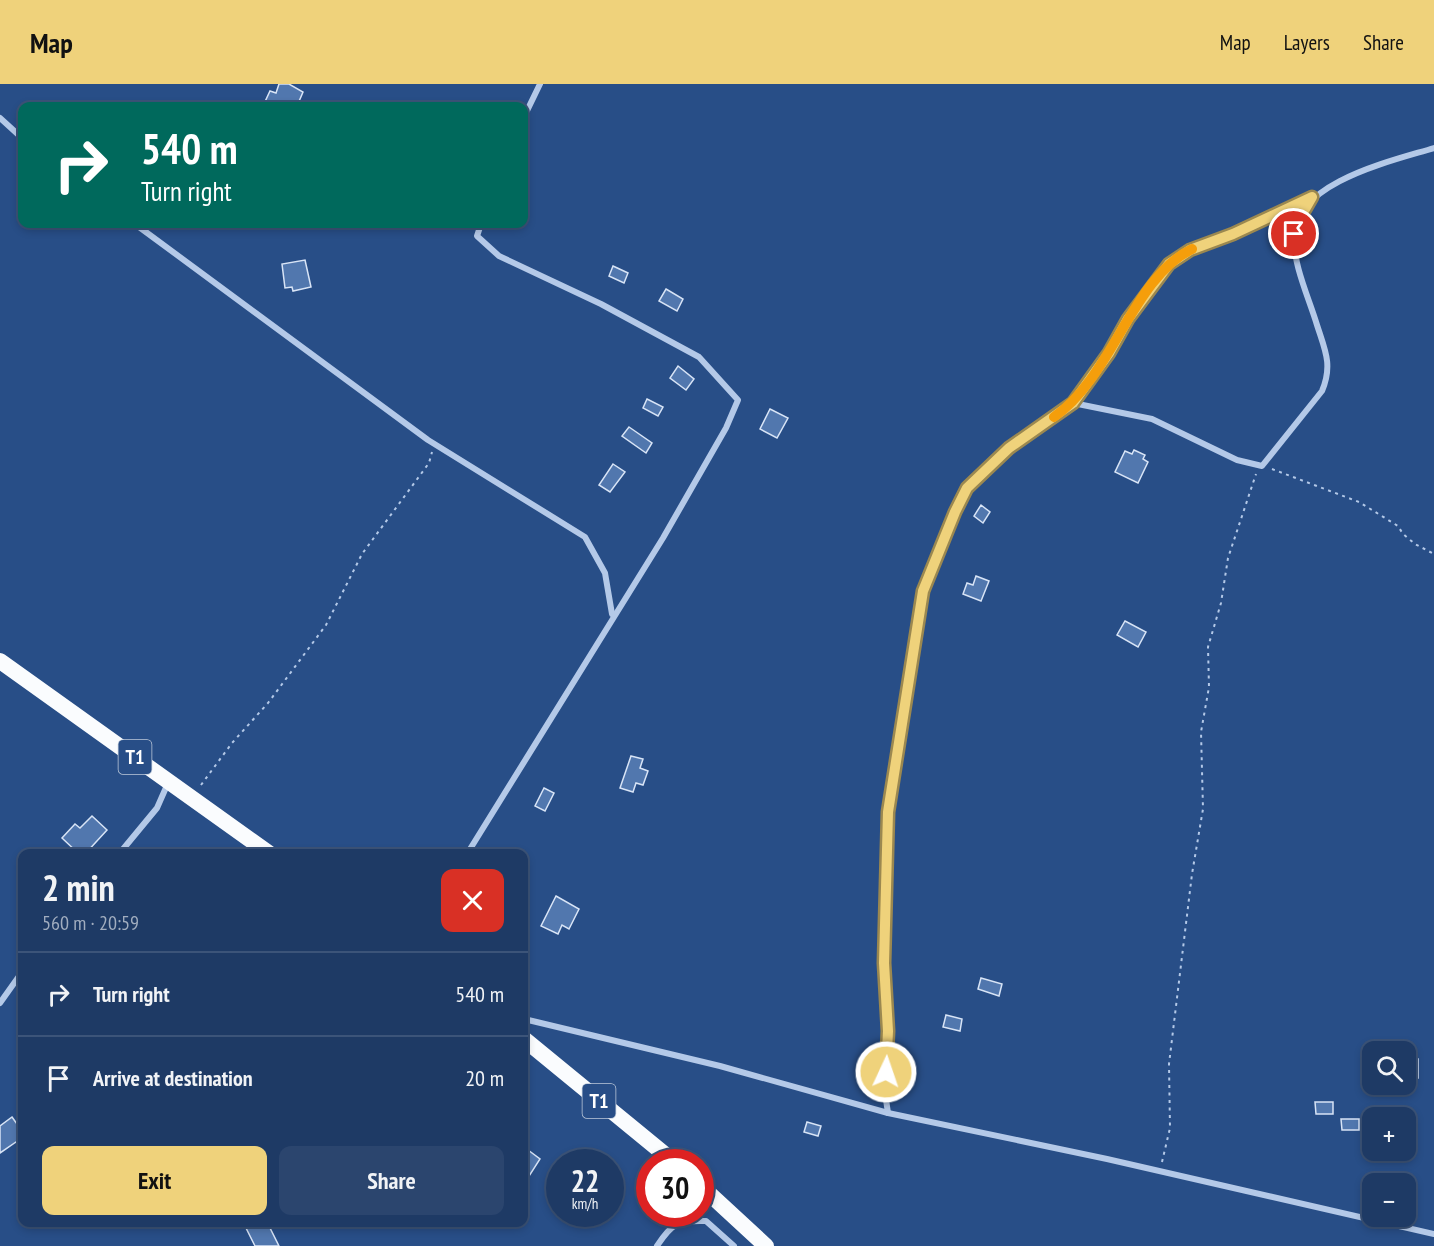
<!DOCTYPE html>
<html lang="en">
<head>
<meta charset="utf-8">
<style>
	body { margin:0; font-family:"PT Sans Narrow",sans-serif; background:#2b456e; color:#f1f3f6; height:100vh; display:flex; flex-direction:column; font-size:22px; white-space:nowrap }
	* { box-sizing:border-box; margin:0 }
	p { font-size:20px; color:#a1adbf }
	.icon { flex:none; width:33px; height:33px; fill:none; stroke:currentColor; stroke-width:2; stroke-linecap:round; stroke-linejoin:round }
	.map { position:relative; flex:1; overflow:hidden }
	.drawer { position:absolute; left:18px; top:765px; width:510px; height:378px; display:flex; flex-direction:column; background:#1e3a65; border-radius:12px; box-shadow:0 3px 9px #0003,0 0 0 2px #3c5479 }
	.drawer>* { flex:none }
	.hud { position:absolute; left:18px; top:18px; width:510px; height:126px; border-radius:12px; box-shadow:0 3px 9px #0003,0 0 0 2px #3c5479; background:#00695c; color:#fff; overflow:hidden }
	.fabs { position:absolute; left:1362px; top:957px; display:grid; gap:12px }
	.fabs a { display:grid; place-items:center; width:54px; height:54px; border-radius:12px; background:#1e3a65; box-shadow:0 3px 9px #0003,0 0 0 2px #3c5479; font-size:30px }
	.speed { position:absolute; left:546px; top:1065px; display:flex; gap:12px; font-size:30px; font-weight:700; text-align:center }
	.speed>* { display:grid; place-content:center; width:78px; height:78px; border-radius:50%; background:#1e3a65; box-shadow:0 3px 9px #0003,0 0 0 2px #3c5479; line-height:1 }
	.speed small { font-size:15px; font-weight:400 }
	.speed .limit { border:9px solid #d22; background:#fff; color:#111 }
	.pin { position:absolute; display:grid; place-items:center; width:51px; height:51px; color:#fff; margin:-26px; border:3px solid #fff; border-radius:50%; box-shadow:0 2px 6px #0007 }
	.me { position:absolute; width:66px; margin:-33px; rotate:3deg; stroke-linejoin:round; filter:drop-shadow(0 0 4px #0008) }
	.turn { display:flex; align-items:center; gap:21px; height:126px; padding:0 24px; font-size:27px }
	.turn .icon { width:78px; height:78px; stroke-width:2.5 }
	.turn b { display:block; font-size:42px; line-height:51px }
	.round { display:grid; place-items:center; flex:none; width:63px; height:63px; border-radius:12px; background:#2b456e }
	.head { display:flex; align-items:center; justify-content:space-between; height:102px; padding:0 24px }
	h1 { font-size:36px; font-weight:700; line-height:45px }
	.cta { display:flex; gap:12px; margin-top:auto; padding:12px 24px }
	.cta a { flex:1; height:69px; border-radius:12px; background:#efd27b; color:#111; font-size:24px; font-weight:700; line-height:69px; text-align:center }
	.cta a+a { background:#2b456e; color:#f1f3f6 }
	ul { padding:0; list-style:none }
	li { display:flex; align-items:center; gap:18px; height:84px; padding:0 24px; border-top:2px solid #3c5479 }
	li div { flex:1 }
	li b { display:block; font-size:22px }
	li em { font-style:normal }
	header { display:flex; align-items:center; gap:36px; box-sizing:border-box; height:84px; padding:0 30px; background:#efd27b; color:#111 }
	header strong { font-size:28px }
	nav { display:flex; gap:33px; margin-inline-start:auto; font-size:21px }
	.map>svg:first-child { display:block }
	.building { fill:#5177ae; stroke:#d8e4f6; stroke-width:1.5 }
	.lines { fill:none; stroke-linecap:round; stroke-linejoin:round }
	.path { stroke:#b4c9e8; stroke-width:2; stroke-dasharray:3 4.5; stroke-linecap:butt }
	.minor { stroke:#b4c9e8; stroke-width:6 }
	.trunk { stroke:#fafcfe; stroke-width:16 }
	.route-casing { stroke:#9b8850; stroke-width:15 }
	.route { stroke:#efd27b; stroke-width:10 }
	.slow { stroke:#f59e0b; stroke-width:10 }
	.labels { text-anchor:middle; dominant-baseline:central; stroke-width:4.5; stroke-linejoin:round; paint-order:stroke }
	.shield { fill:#284e87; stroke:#becadb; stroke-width:1.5 }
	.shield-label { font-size:20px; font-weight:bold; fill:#fff }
</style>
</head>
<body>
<header>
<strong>Map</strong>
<nav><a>Map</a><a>Layers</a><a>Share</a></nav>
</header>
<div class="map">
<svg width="1434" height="1162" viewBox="0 0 1434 1162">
	<rect width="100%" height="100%" fill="#284e87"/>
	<g class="building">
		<path d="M279,0H289L303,8L297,22H263L270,7L276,9Z"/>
		<path d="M305,176L311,203L293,207L292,203L285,204L282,180Z"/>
		<path d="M613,182L628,189L624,199L609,192Z"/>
		<path d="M666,205L683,215L677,227L659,217Z"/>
		<path d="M678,282L694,295L686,306L670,294Z"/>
		<path d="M647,315L663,323L658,332L643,324Z"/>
		<path d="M770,325L788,334L777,354L760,345Z"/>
		<path d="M629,343L652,359L646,369L622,352Z"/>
		<path d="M1134,366L1145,371L1143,375L1148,378L1138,399L1115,388L1125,367L1132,370Z"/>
		<path d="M613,380L625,388L610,408L599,401Z"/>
		<path d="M981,421L990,428L983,439L974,432Z"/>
		<path d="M976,492L989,497L981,517L963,510L967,499L973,501Z"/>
		<path d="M1125,537L1146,548L1138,563L1117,551Z"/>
		<path d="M631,672L643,675L640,684L648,687L643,701L636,699L633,708L620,704Z"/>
		<path d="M544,704L554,709L545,727L535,722Z"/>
		<path d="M92,732L107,746L85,770H79L62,754L75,740L80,744Z"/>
		<path d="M556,812L579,825L569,845L562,841L558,850L541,842Z"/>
		<path d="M981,894L1002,900L999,912L978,905Z"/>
		<path d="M946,931L962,935L960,947L943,943Z"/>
		<rect x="1406" y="975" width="12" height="19"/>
		<path d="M1315,1018H1333V1030H1316Z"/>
		<path d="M12,1033L22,1047V1067L16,1058L0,1069V1042Z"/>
		<path d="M1341,1035H1359V1046H1342Z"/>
		<path d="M807,1038L821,1042L818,1052L804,1048Z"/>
		<path d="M524,1063L540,1075L524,1100Z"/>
		<path d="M243,1138H267L279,1162H255Z"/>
	</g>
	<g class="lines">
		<g class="path">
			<path d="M1272,385L1359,418L1398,442L1403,450L1415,460L1434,470"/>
			<path d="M201,701L232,659L268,619L326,541L362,470L429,379L432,368"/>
			<path d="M1162,1078L1170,1044L1169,980L1192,790L1203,725L1201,648L1209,603L1208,563L1221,519L1228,474L1256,390"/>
		</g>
		<g class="minor">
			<path d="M524,33L540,0"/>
			<path d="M0,34L22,54"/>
			<path d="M135,140L428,356L585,453L605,489L612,530"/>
			<path d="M1073,319L1109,269L1128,235L1169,180L1190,166L1312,113"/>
			<path d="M119,770L157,724L168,699"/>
			<path d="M467,770L663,454L726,344L738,316L699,273L601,220L499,172L477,152L481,140"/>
			<path d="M0,919L22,888"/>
			<path d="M524,935L720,982L888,1029L1107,1075L1434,1150"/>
			<path d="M888,1029L885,1009L888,947L884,879L888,728L923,507L967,404L1009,364L1073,319L1152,335L1237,376L1262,382L1322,307C1333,281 1325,266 1317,241C1309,214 1293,181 1294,152C1296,98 1392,77 1434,64"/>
			<path d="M657,1162C672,1139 678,1136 706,1137L734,1162"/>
		</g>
		<g class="trunk">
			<path d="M0,577L270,770"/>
			<path d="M524,955L674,1078"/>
			<path d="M700,1101L766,1162"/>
		</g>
	</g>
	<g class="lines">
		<g class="route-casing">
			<path id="route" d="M886,988L888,947L884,879L888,728L923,507L955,428L967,404L1009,364L1073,319L1109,269L1128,235L1169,180L1190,166L1233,150L1312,113L1297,139L1294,150"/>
		</g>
		<use href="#route" class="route"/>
		<path class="slow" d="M1054,333C1113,292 1132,194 1192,165"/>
	</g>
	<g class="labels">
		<g class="shield">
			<rect x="118.5" y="656" width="33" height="34" rx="4.5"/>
			<rect x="582.5" y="1000" width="33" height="34" rx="4.5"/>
		</g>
		<g class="shield-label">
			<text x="135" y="673">T1</text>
			<text x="599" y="1017">T1</text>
		</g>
	</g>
</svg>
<div class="fabs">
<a><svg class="icon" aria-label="search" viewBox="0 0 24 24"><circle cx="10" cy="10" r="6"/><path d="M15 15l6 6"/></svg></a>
<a>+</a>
<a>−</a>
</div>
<div class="speed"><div>22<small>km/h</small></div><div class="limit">30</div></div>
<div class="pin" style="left:1294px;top:150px;background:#d93025"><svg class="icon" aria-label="arrive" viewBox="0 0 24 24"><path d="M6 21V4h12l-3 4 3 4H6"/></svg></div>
<svg class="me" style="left:886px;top:988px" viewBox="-20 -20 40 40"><circle r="17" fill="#efd27b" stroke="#fff" stroke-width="3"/><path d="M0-11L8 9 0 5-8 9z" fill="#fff"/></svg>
<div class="hud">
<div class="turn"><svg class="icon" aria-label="right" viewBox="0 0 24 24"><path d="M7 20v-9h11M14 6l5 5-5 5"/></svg><div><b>540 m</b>Turn right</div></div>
</div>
<section class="drawer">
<div class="head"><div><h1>2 min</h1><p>560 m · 20:59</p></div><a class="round" style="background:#d93025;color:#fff"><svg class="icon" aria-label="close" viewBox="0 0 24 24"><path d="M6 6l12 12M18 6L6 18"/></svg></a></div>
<ul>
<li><svg class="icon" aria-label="right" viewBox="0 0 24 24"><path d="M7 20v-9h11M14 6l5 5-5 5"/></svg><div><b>Turn right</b></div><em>540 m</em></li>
<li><svg class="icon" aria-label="arrive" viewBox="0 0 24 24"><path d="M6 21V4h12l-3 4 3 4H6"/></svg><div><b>Arrive at destination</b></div><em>20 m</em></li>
</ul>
<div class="cta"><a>Exit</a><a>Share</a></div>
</section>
</div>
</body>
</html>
